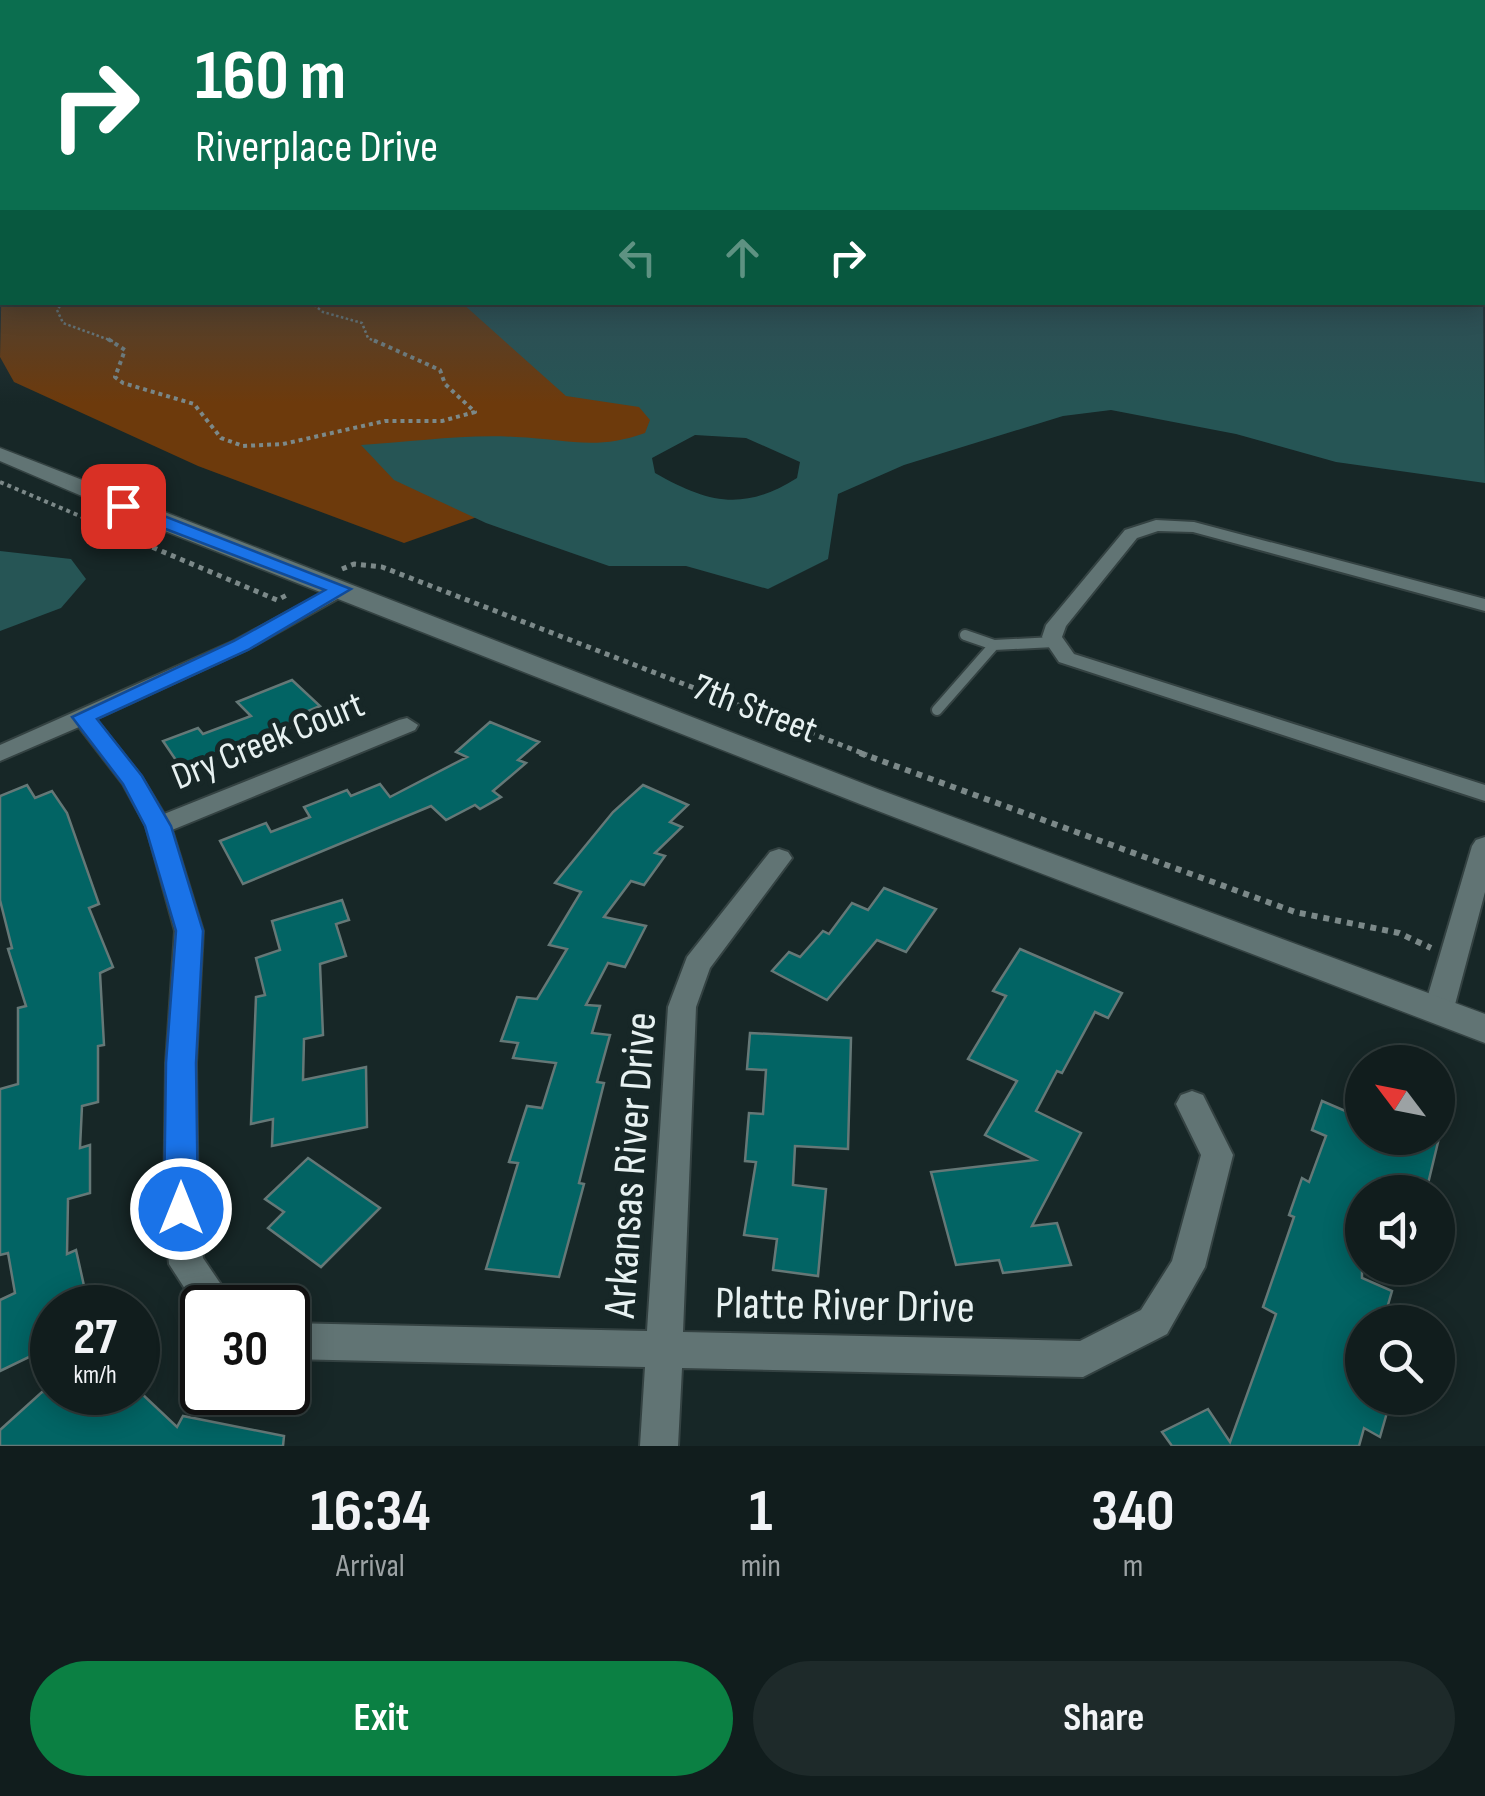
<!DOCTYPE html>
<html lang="en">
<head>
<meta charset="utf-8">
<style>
	body { margin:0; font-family:"Sofia Sans Condensed",sans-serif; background:#1e2a2a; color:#f1f3f6; height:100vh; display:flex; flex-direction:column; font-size:38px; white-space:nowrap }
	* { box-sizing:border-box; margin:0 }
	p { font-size:32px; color:#9ca2a4 }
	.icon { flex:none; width:55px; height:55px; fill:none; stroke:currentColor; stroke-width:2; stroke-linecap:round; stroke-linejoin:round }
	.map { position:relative; height:1446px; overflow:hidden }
	.panel { display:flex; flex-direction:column; background:#111d1d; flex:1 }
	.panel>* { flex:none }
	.guide { position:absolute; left:0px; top:0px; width:1485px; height:305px; box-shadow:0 5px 25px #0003,0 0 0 2px #303b3b; background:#0b6e4f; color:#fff; overflow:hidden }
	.needle { width:65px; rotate:302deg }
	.tools { position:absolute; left:1345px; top:1045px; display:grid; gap:20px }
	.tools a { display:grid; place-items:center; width:110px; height:110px; border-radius:50%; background:#111d1d; box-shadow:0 5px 25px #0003,0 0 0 2px #303b3b; font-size:50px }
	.speed { position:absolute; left:30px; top:1285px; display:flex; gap:20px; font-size:50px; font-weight:700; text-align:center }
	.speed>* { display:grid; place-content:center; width:130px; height:130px; border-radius:50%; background:#111d1d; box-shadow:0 5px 25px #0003,0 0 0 2px #303b3b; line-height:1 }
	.speed small { font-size:25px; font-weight:400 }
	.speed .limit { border:5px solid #111; border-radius:15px; background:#fff; color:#111 }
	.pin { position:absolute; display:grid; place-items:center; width:85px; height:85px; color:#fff; margin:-42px; border-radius:20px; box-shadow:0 5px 15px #0006 }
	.me { position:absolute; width:110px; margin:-55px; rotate:0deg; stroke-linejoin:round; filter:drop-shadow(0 0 8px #0008) }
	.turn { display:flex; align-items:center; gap:35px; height:210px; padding:0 30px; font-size:45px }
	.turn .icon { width:130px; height:130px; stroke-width:2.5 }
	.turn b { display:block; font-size:70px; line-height:85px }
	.lanes { display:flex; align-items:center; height:95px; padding:0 30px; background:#0003; justify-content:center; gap:50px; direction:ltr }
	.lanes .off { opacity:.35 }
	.eta { display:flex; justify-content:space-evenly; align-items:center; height:170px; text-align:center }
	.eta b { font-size:60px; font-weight:700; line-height:70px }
	.primary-button { display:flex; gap:20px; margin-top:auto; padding:20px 30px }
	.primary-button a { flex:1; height:115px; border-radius:60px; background:#0b8043; color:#fff; font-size:40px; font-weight:700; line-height:115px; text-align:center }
	.primary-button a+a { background:#1e2a2a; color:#f1f3f6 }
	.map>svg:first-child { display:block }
	.green { fill:#6d3a0c }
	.water { fill:#265555; fill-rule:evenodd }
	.building { fill:#026464; stroke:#657877; stroke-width:2.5 }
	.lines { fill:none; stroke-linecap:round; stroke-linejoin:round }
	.service-casing { stroke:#344242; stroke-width:14 }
	.minor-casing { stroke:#344242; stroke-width:4 }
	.tertiary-casing { stroke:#344242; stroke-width:3 }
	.path-far3 { stroke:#7c8989; stroke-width:2.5; stroke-dasharray:2.5 2.5; stroke-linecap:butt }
	.path-far2 { stroke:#7c8989; stroke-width:4; stroke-dasharray:4 4; stroke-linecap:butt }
	.path-far1 { stroke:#7c8989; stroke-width:5; stroke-dasharray:5 5; stroke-linecap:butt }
	.path { stroke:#7c8989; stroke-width:6; stroke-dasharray:6 6; stroke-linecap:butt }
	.service { stroke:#617474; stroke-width:10 }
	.minor { fill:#617474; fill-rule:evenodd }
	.tertiary { fill:#617474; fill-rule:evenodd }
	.route { fill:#1a73e8; stroke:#114b97; stroke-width:2.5 }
	.labels { text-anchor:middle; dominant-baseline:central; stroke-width:10; stroke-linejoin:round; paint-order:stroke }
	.street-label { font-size:38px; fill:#e7f1f1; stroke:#172727 }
	.near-street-label { font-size:45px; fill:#e7f1f1; stroke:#172727 }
</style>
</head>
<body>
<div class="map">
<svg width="1485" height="1446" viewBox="0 0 1485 1446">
	<rect width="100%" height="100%" fill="#172727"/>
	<path class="green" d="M2,270V302L648,303L718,396L564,486L404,543L198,466L14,382L0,357Z"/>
	<g class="water">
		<path d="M1482,201L1485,483L1336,462L1236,434L1111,410L1063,416L904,465L838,494L828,559L768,589L686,566H609L486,523L394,480L361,445C412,442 465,434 516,437C567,439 595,451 645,433L650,420L639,407L566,396L462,303L1482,302ZM695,435L746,438L800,462L797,478C743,512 708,503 655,473L652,458Z"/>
		<path d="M0,551L71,559L86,579L61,608L0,631Z"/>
	</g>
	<g class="building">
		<path d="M292,680L320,706L292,718L298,724L184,772L163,741L198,728L203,734L251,716L237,702Z"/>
		<path d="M490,722L539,742L518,760L526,763L493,791L501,797L480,809L475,805L446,820L431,806L243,884L220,841L266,823L271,832L310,817L304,807L347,790L351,796L380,784L390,797L467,757L456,752Z"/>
		<path d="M27,785L35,798L52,791L67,813L99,904L89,908L113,967L100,973L104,1045L98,1046V1102L82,1106L80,1148L90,1145V1193L68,1199L67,1254L76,1250L89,1308H52V1346L0,1371V1300L15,1293L8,1253L0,1255V1089L18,1084V1008L26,1006L8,949L12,948L0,900V796Z"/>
		<path d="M643,785L688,805L670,822L682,827L655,853L665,856L644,885L631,881L604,917L646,926L625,967L608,963L586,1005L600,1006L592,1033L610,1035L597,1082L604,1083L579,1183L584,1184L559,1277L486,1269L518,1163L509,1162L527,1106L542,1108L556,1063L513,1058L518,1043L501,1041L517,997L537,999L567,949L549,945L581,892L555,883L613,812Z"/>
		<path d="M884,888L936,909L906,952L877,940L827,1000L772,971L789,952L800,957L823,931L829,934L852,903L868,910Z"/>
		<path d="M342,900L349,920L336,924L346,956L320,964L323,1035L304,1039L303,1080L366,1067L367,1127L272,1146L273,1119L251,1124L256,997L265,995L256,958L280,950L272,921Z"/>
		<path d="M1020,949L1122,993L1108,1018L1095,1012L1062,1073L1057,1071L1036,1111L1081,1133L1032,1226L1057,1223L1071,1265L1003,1273L999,1260L956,1265L931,1172L1035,1160L985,1135L1017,1081L968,1059L1006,996L993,991Z"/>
		<path d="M750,1033L851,1038L848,1149L795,1146L793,1185L826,1189L818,1276L773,1270L777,1239L744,1235L756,1162L745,1161L749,1113L763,1114L766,1070L747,1069Z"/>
		<path d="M1322,1101L1362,1118V1138H1439L1426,1192H1362V1278L1392,1291L1383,1322H1362V1398L1388,1409L1380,1437L1364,1428L1359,1446H1172L1162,1432L1208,1409L1230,1442L1276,1314L1263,1307L1294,1217L1289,1215L1302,1178L1309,1182L1326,1136L1312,1130Z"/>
		<path d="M308,1158L380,1208L321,1267L268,1228L284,1212L265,1199Z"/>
		<path d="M42,1392H140L177,1427L183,1416L284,1436L283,1446H0V1430Z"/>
	</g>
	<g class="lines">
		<g class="service-casing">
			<g id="service">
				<path d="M965,635L994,645"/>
				<path d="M937,710L994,645L1054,642"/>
			</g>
		</g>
		<g class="minor-casing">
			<g id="minor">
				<path d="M1156,520L1194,522L1485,599V611L1193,532L1158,531L1137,538L1066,626L1062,637L1074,654L1485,785V801L1059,662L1042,637L1046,625L1125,530Z"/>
				<path d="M341,583L351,589L348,593L248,649L96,719L141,776L164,814L399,720L407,718L418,725L415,730L172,830L203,931L196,1063L198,1209L203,1258L237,1308H202V1315L169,1264L164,1209L166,1063L175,931L146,826L123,784L79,727L0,761V745L234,641Z"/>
				<path d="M1485,837V892L1453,1012L1448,1020L1438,1023L1428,1020L1423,1012L1472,846L1476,840Z"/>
				<path d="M779,849L788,852L792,858L710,968L696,1007L683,1332L1080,1341L1141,1310L1172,1261L1201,1155L1176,1104L1181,1095L1192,1091L1203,1095L1233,1155L1205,1267L1167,1334L1083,1377L682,1368L678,1446H640L645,1367L288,1359V1323L647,1331L668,1007L687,957L770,852Z"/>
			</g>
		</g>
		<g class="tertiary-casing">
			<path id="tertiary" d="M0,448L880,790L1485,1014V1043L860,804L152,526L0,461Z"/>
		</g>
		<g class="path-far3">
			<path d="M63,302L57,310L63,323L115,342"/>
			<path d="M310,302L323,312L362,323L368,338L376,342"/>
		</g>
		<g class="path-far2">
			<path d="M108,339L125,350L115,377L123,383L194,404L221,438L243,446L283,444L385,421H442L475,412L445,384L440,370L371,339"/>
			<path d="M0,482L94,522"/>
		</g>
		<g class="path-far1">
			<path d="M88,520L277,600L287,595"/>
			<path d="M342,569L354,564L382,567L867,755"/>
		</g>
		<path class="path" d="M860,753L1295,912L1399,933L1431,948"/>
		<use href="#service" class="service"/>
		<use href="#minor" class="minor"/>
		<use href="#tertiary" class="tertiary"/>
	</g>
	<linearGradient id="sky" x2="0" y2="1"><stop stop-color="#0d1515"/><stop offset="0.5" stop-color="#364752"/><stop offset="1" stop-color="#364752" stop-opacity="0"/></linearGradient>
	<rect width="1485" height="403" fill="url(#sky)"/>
	<path class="route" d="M123,500L351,589L248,650L97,719L142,776L171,826L203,931L196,1063L198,1209L193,1219L181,1224L169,1219L164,1209L166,1063L176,931L145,826L123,784L72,717L234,641L325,590L116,510L114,506Z"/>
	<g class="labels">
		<g class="street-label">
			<text transform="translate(755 709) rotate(21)">7th Street</text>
			<text transform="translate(268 741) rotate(-22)">Dry Creek Court</text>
		</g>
		<g class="near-street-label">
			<text transform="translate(631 1165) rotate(-86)">Arkansas River Drive</text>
			<text transform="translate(845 1306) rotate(1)">Platte River Drive</text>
		</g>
	</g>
</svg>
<div class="tools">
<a><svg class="needle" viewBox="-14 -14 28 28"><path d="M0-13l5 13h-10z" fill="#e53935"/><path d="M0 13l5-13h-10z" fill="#9ca2a4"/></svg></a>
<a><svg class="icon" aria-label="sound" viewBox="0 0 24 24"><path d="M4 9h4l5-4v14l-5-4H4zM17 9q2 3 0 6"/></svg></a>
<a><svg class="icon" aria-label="search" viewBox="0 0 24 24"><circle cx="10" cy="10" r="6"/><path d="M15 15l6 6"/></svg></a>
</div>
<div class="speed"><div>27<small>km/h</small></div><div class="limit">30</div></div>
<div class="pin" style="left:123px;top:506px;background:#d93025"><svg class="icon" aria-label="arrive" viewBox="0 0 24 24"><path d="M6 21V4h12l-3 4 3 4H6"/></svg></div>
<svg class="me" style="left:181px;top:1209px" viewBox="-20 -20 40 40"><circle r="17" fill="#1a73e8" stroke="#fff" stroke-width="3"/><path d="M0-11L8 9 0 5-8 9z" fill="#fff"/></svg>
<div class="guide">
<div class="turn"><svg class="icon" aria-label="right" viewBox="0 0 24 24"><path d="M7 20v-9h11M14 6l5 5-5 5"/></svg><div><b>160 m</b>Riverplace Drive</div></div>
<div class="lanes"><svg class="icon off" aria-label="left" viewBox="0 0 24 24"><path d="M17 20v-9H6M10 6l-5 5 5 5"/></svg><svg class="icon off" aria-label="ahead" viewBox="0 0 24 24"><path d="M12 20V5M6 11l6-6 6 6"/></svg><svg class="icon" aria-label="right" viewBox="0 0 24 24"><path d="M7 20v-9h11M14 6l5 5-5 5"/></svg></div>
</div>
</div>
<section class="panel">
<div class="eta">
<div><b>16:34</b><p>Arrival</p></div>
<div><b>1</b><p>min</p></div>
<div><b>340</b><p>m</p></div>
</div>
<div class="primary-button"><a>Exit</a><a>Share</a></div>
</section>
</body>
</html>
